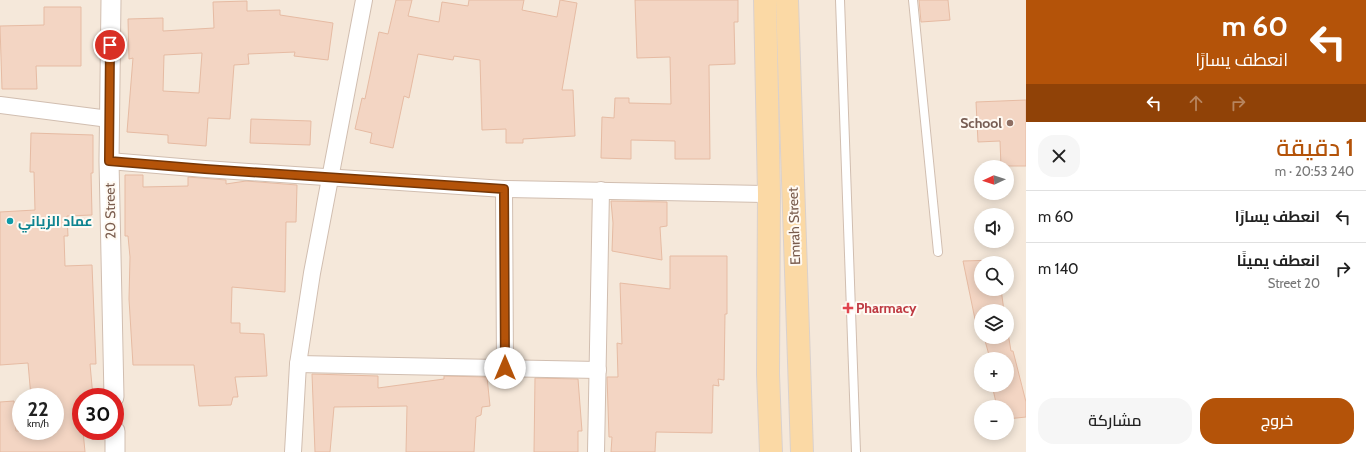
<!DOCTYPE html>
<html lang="ar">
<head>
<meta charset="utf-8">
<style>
	body { margin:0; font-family:Cabin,Cairo,sans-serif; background:#f6f6f6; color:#222; direction:rtl; height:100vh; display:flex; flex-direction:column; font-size:15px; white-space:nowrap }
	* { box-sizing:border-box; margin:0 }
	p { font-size:13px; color:#767676 }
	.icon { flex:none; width:22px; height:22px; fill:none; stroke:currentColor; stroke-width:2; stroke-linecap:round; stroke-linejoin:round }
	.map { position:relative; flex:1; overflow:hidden; direction:ltr }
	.details { display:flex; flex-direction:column; background:#fff; width:340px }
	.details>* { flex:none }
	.banner { background:#b45309; color:#fff; overflow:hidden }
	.needle { width:26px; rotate:267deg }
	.buttons { position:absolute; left:974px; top:160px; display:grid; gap:8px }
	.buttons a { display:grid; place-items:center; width:40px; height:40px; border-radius:50%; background:#fff; box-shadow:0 2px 10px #0003; font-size:20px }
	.speed { position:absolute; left:12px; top:388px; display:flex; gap:8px; font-size:20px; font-weight:700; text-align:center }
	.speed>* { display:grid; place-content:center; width:52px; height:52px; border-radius:50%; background:#fff; box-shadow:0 2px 10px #0003; line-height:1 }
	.speed small { font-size:10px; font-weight:400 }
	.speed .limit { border:6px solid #d22; background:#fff; color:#111 }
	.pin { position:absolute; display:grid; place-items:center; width:34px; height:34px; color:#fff; margin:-17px; border:2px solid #fff; border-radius:50%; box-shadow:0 1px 4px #0007 }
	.me { position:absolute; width:44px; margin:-22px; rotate:0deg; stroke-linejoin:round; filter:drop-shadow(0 0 3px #0008) }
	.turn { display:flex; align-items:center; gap:14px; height:84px; padding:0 12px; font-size:18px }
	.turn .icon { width:52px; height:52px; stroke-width:2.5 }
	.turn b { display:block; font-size:28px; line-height:34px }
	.lanes { display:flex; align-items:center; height:38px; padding:0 12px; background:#0003; justify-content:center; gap:20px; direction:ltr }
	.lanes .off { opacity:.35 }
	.round { display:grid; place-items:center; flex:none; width:42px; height:42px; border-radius:16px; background:#f6f6f6 }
	.summary { display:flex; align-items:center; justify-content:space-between; height:68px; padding:0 12px }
	h1 { font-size:24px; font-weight:600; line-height:30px; color:#b45309 }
	.button { display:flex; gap:8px; margin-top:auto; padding:8px 12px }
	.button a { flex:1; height:46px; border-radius:16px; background:#b45309; color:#fff; font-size:16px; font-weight:600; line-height:46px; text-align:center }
	.button a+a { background:#f6f6f6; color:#222 }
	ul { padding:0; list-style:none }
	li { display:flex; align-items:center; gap:12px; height:52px; padding:0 12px; border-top:1px solid #e0e0e0 }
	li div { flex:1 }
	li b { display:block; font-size:15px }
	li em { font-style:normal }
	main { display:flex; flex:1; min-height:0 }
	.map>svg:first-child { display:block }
	.residential { fill:#f5e8da; fill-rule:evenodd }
	.building { fill:#f3d5c3; stroke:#e6bba3; fill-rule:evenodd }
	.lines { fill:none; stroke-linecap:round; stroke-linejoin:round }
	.service-casing { stroke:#d1beb0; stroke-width:10 }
	.minor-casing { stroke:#d1beb0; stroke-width:18 }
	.tertiary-casing { stroke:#d1beb0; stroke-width:21 }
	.primary-casing { stroke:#dad1cd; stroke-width:24 }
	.service { stroke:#fff; stroke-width:8 }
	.minor { stroke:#fff; stroke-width:16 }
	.tertiary { stroke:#fff; stroke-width:19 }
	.primary { stroke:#fbd9a5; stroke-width:22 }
	.route-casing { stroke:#753606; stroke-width:10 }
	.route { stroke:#b45309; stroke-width:7 }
	.education-dot { fill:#8d6e63; stroke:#fffaf3; stroke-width:1.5 }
	.culture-dot { fill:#0f9aa8; stroke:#fffaf3; stroke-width:1.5 }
	.health-dot { fill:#e0444e; stroke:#fffaf3; stroke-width:1.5 }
	.labels { text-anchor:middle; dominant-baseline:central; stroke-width:4; stroke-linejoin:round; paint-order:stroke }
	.education-label { font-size:14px; font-weight:bold; fill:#785e54; stroke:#fffaf3; text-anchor:end }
	.street-label { font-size:14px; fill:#7a5c4d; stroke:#fffaf3 }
	.culture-label { font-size:14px; font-weight:bold; fill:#0d838f; stroke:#fffaf3; text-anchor:start }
	.health-label { font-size:14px; font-weight:bold; fill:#be3a42; stroke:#fffaf3; text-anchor:start }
</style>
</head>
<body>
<main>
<section class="details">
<div class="banner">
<div class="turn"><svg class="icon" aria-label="left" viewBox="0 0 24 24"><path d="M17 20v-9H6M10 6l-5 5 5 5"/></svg><div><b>60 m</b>انعطف يسارًا</div></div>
<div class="lanes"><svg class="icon" aria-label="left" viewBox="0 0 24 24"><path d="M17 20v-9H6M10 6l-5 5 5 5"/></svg><svg class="icon off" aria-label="ahead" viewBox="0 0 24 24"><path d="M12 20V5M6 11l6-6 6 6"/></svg><svg class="icon off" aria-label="right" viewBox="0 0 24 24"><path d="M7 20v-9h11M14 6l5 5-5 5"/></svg></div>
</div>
<div class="summary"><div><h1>1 دقيقة</h1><p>240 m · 20:53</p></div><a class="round"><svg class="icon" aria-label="close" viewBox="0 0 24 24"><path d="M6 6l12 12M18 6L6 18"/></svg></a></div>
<ul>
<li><svg class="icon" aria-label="left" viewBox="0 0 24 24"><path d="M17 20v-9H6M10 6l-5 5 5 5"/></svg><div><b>انعطف يسارًا</b></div><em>60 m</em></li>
<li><svg class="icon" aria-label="right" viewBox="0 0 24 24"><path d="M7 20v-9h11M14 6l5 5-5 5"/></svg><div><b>انعطف يمينًا</b><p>20 Street</p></div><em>140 m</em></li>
</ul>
<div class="button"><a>خروج</a><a>مشاركة</a></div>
</section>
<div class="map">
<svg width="1026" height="452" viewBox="0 0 1026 452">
	<rect width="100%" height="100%" fill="#fdf6ec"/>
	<path class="residential" d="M0,0H1026V452H0ZM981,167H1007V193H981ZM981,215H1007V241H981ZM981,263H1007V289H981ZM981,311H1007V337H981ZM981,359H1007V385H981ZM21,397H55V431H21ZM81,397H115V431H81ZM981,407H1007V433H981Z"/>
	<g class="building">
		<path d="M396,0H412L408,16L439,22L442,2L468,6L469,0H524L522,10L557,17L560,0L577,3L562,90H573L575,136L523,139V143H506V129L482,130L480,60L454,56L453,60L418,54L409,98L404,96L393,148L370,143L372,133L355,129L362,98L365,99L379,32L388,34Z"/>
		<path d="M635,0H738V22H734L735,64L709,65L710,159H675V141L631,140V159L601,158L602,117L614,118L615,98H629V103L671,104L670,57L637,58Z"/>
		<path d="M919,0H948L950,20L921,22Z"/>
		<path d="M247,1V11L280,10V15L333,23L328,60L294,56L295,52L248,54L249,64L234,65L230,119L208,118L206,146L168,143V135L127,132L133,58L129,59L128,19L163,18V31L214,28L213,2ZM202,53L199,93L163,91L164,55Z"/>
		<path d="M44,7H81V66H36L37,89H2L0,26L44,25Z"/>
		<path d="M1026,100V166H1001L1000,141L978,142L976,102Z"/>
		<path d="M251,119L311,121L310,145L250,143Z"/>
		<path d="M31,133L93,135V173H91L92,215L67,216L68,236H64L65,266L92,265L96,364H90L93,397H81V431H83L85,452H0V402L14,401L16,431H55V397H31L28,363L0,365V212L35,210L34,172H30Z"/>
		<path d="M125,175H143V187L188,186V177L226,180V184L246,181L297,185L296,222H286L285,292L232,287L231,323H240V333L264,334L267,376L235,377L238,397H233L231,405L199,406L194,365H133L129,299L130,257L128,236H125Z"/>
		<path d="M611,201L667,202V226L660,227L662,260L612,251L613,223Z"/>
		<path d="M670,256H727V314H725L724,380L718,379L719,386L713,385L712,433L656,432L655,452H611L612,437H609L607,377H618L617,343L622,344L620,283L670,289Z"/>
		<path d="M996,260L997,263H981V289H1001L1004,311H981V327L976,324L963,261Z"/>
		<path d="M1007,327L1011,351H1013L1026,402V417L1007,419V407H997L992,385H1007V359H986V356L989,355L984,337H1007Z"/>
		<path d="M312,374L378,376V388L444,379V376L487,377L490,406L482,407L481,415L476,417L474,452H406L407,406L334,407L330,452H315Z"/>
		<path d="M535,378L578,379L582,431H578V452H534Z"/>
	</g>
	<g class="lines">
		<g class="service-casing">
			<g id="service">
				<path d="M840,0L856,452"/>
				<path d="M913,0L938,252"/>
			</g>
		</g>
		<g class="minor-casing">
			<g id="minor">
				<path d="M0,105L109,119"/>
				<path d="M109,161L205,169L504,189L769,194"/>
				<path d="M504,189L505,368"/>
				<path d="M298,364L598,370"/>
				<path d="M293,452L298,364L312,273L364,0"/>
				<path d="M596,452L601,190"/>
			</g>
		</g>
		<g class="tertiary-casing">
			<g id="tertiary">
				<path d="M111,0L109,161L114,397"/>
				<path d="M115,431V452"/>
			</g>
		</g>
		<g class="primary-casing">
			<g id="primary">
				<path d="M765,0L769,194L768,374L771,452"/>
				<path d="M787,0L802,452"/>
			</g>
		</g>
		<use href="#service" class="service"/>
		<use href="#minor" class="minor"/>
		<use href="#tertiary" class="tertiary"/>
		<use href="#primary" class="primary"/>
	</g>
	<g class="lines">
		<g class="route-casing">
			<path id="route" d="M110,45L109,161L205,169L504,189L505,368"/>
		</g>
		<use href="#route" class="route"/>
	</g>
	<circle class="education-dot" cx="1010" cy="123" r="4"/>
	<circle class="culture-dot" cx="10" cy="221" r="4"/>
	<path class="health-dot" d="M846 302h4v4h4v4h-4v4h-4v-4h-4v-4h4z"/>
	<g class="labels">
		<g class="education-label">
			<text x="1002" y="123">School</text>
		</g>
		<g class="street-label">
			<text transform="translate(110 211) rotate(-91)">20 Street</text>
			<text transform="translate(794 226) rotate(-92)">Emrah Street</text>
		</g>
		<g class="culture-label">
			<text x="18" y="221">عماد الزياني</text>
		</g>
		<g class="health-label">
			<text x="856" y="308">Pharmacy</text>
		</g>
	</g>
</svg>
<div class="buttons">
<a><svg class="needle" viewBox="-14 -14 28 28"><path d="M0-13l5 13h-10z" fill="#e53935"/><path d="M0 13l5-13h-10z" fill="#767676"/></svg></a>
<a><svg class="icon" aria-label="sound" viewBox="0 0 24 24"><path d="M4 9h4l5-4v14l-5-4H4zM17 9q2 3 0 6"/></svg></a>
<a><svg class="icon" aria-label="search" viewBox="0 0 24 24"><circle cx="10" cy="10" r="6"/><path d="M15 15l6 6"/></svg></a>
<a><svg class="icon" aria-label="layers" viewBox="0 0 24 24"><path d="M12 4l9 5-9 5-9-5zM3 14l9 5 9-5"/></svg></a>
<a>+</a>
<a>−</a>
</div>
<div class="speed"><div>22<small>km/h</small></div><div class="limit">30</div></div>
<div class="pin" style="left:110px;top:45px;background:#d93025"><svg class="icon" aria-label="arrive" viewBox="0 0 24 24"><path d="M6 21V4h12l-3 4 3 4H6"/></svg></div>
<svg class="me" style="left:505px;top:368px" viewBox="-20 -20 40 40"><circle r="19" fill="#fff"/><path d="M0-13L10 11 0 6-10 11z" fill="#b45309"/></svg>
</div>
</main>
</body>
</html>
